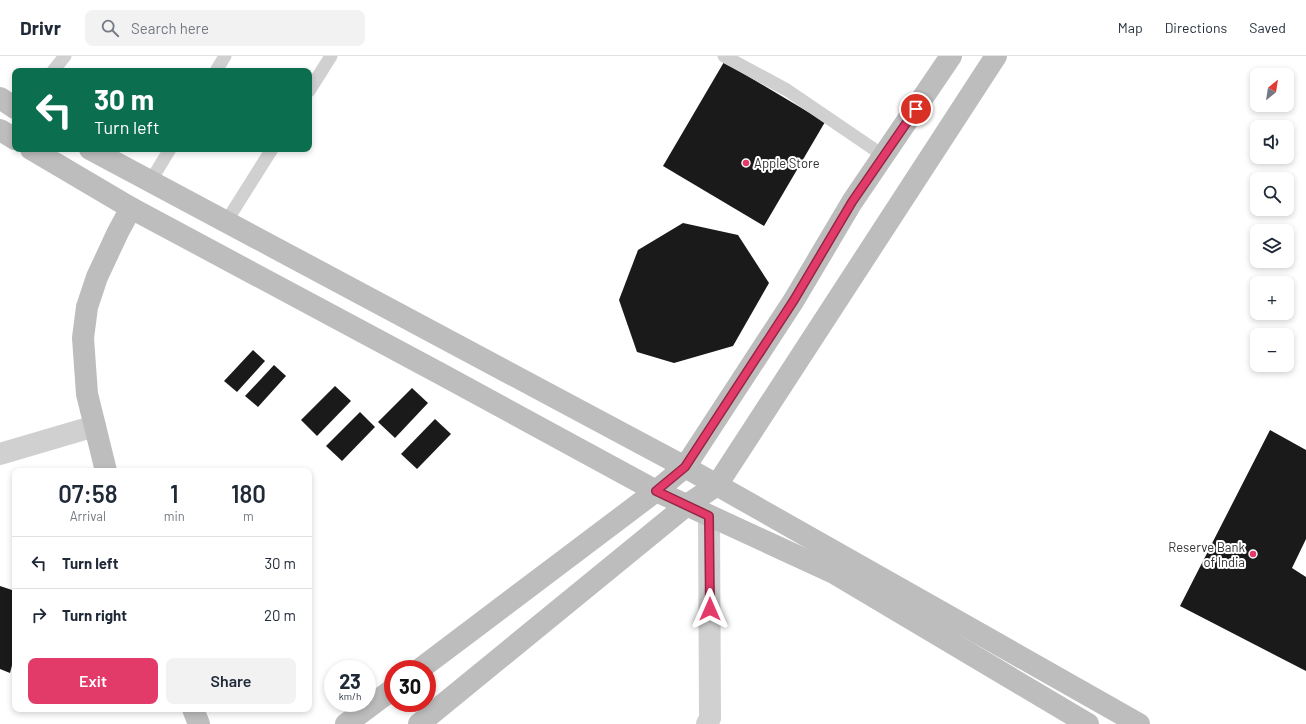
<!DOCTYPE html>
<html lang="en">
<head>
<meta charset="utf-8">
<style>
	body { margin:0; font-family:Barlow,sans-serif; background:#f2f2f3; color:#1f2937; height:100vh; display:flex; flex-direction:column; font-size:15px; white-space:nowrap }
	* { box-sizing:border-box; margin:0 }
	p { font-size:13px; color:#747a83 }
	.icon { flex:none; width:22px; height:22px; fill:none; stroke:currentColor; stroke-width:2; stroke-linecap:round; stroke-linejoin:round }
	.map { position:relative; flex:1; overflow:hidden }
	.drawer { position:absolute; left:12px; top:412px; width:300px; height:244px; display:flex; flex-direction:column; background:#fff; border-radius:8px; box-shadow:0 2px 6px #0003 }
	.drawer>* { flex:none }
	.top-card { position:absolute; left:12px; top:12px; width:300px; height:84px; border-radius:8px; box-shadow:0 2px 6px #0003; background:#0b6e4f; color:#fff; overflow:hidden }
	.needle { width:26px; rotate:30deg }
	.controls { position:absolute; left:1250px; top:12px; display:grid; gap:8px }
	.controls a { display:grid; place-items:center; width:44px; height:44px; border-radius:8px; background:#fff; box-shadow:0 2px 6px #0003; font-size:20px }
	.speed { position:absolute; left:324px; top:604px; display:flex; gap:8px; font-size:20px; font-weight:700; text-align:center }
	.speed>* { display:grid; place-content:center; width:52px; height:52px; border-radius:50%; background:#fff; box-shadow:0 2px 6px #0003; line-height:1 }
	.speed small { font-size:10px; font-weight:400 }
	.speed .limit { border:6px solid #d22; background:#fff; color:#111 }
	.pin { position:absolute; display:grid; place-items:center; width:34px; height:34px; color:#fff; margin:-17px; border:2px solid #fff; border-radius:50%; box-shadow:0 1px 4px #0007 }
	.me { position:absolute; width:44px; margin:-22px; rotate:0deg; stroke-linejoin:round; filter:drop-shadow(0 0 3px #0008) }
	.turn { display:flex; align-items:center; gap:14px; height:84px; padding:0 16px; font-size:18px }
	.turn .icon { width:52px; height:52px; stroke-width:2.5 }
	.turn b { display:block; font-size:28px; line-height:34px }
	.eta { display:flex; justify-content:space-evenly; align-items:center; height:68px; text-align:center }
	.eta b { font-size:24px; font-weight:600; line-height:28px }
	.primary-button { display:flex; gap:8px; margin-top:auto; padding:8px 16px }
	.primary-button a { flex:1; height:46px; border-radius:8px; background:#e33b69; color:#fff; font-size:16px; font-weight:600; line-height:46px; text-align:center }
	.primary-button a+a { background:#f2f2f3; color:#1f2937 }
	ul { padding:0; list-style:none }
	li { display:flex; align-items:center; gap:12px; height:52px; padding:0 16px; border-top:1px solid #e0e1e3 }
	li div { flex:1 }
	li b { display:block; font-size:15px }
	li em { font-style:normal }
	header { display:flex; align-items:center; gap:24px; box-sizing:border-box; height:56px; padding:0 20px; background:#fff; border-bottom:1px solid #e0e1e3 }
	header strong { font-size:19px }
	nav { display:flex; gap:22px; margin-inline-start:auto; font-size:14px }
	.search { width:280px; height:36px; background:#f2f2f3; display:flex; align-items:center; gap:10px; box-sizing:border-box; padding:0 14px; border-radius:8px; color:#747a83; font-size:15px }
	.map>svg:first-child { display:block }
	.building { fill:#1a1a1a }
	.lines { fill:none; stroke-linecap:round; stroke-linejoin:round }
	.lane { stroke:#d0d0d0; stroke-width:13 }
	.street { stroke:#d0d0d0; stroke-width:22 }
	.secondary { stroke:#bdbdbd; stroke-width:22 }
	.route-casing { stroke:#942644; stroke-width:10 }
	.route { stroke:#e33b69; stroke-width:7 }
	.poi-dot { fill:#e33b69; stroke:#fff; stroke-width:1.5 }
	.labels { text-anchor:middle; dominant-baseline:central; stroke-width:4; stroke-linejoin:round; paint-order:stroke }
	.poi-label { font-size:13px; fill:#333; stroke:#fff; text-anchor:start }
</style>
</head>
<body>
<header>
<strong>Drivr</strong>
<div class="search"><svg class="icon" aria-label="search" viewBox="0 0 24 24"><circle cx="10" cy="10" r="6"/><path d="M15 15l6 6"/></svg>Search here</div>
<nav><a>Map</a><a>Directions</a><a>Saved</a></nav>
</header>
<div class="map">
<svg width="1306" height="668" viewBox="0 0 1306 668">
	<rect width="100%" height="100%" fill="#fff"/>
	<g class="building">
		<path d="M724,6L825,66L764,170L663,110Z"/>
		<path d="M683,167L738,179L769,227L733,290L674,307L637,296L619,244L638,194Z"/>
		<path d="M253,294L265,305L237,336L224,325Z"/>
		<path d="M274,309L286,320L258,351L245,340Z"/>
		<path d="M335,330L351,345L317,380L301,364Z"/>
		<path d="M412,332L428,347L395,382L378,366Z"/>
		<path d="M360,356L375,371L342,405L326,390Z"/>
		<path d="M435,363L451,378L417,413L401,398Z"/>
		<path d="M1270,374L1306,394V483L1292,512L1306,521V615L1180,550Z"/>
		<path d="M0,530L15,535V598L10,617L0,613Z"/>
	</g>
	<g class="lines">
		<g class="lane">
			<path d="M724,0L787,34L884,100"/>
			<path d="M53,15L65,0"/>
			<path d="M216,15L225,0"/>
			<path d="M309,35L331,0"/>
			<path d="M150,126L170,93"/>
			<path d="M226,166L272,93"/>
		</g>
		<g class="street">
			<path d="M0,398L95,370"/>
			<path d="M707,668L710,662L709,460"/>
		</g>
		<g class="secondary">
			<path d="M0,42L15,52"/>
			<path d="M0,74L15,83"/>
			<path d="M31,93L131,152L441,318L656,435L834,517L1088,668"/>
			<path d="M90,93L685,411L1139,668"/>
			<path d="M106,415L87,338L83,282L87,251L97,221L118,176L131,152"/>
			<path d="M420,613L656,435L685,411L794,244L852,146L951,0"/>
			<path d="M193,653L199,668"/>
			<path d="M346,668L393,633"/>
			<path d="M419,668L687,449L717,429L996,0"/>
		</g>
	</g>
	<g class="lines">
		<g class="route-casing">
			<path id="route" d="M710,553L709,460L656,435L685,411L794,244L852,146L916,53"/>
		</g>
		<use href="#route" class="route"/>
	</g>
	<g class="poi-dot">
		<circle cx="746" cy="107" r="4"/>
		<circle cx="1253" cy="498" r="4"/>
	</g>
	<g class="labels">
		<g class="poi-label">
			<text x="754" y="107">Apple Store</text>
			<text x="1245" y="491" text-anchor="end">Reserve Bank<tspan x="1245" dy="15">of India</tspan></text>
		</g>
	</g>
</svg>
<div class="controls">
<a><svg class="needle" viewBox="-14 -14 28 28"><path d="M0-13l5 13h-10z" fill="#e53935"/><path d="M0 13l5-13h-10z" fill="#747a83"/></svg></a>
<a><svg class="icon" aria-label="sound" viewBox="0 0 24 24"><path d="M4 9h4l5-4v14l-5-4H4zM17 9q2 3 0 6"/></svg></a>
<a><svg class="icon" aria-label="search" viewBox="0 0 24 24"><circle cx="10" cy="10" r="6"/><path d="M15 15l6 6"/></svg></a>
<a><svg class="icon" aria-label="layers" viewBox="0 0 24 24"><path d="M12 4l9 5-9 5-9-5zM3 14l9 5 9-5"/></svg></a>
<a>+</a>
<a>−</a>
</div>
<div class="speed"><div>23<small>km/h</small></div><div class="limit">30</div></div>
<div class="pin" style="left:916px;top:53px;background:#d93025"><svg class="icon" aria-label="arrive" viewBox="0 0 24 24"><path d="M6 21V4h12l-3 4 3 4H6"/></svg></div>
<svg class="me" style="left:710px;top:553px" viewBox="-20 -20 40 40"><path d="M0-17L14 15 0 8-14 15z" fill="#e33b69" stroke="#fff" stroke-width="4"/></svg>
<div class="top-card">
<div class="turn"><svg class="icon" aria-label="left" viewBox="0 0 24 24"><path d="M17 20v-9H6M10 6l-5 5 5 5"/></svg><div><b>30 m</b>Turn left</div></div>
</div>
<section class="drawer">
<div class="eta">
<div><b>07:58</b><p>Arrival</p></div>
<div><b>1</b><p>min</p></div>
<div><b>180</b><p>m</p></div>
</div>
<ul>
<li><svg class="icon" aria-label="left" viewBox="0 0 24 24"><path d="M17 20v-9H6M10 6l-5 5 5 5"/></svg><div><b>Turn left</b></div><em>30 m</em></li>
<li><svg class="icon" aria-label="right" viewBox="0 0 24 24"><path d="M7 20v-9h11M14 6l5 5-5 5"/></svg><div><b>Turn right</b></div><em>20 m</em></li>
</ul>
<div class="primary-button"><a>Exit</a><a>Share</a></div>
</section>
</div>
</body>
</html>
